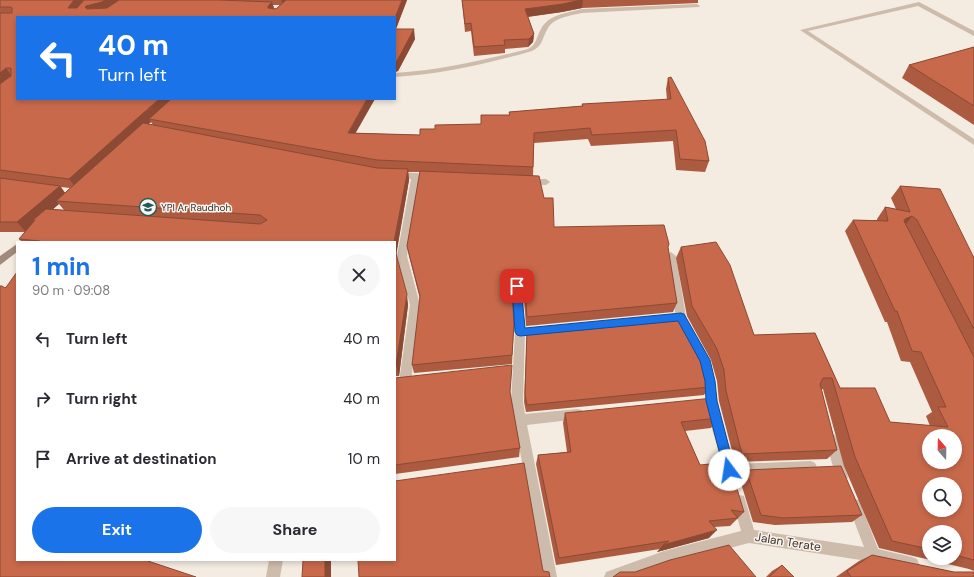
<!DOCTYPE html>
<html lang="en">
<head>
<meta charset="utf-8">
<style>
	body { margin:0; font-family:"DM Sans",sans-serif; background:#f7f7f7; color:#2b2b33; height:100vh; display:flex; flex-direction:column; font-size:15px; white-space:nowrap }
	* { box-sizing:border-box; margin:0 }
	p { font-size:13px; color:#7c7c81 }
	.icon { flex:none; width:22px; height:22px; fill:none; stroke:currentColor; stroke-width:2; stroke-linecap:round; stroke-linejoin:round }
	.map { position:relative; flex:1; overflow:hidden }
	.drawer { position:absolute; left:16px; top:241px; width:380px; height:320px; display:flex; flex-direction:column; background:#fff; border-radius:0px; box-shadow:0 2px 6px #0003 }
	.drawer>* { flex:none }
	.top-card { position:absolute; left:16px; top:16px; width:380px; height:84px; border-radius:0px; box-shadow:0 2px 6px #0003; background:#1a73e8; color:#fff; overflow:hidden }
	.needle { width:26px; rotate:340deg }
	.tools { position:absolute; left:922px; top:429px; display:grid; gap:8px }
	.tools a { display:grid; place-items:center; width:40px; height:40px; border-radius:50%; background:#fff; box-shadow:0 2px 6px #0003; font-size:20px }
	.pin { position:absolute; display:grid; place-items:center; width:34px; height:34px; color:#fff; margin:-17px; border-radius:8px; box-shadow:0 2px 6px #0006 }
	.me { position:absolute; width:44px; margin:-22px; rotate:346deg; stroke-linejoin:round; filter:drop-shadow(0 0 3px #0008) }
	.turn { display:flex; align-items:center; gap:14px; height:84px; padding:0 16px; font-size:18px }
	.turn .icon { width:52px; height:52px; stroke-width:2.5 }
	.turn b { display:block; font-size:28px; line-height:34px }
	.round { display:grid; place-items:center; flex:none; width:42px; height:42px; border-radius:21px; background:#f7f7f7 }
	.head { display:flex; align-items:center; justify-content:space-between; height:68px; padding:0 16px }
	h1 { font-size:24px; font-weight:700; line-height:30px; color:#1a73e8 }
	.action { display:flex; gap:8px; margin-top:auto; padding:8px 16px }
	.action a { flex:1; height:46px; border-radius:24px; background:#1a73e8; color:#fff; font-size:16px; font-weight:700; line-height:46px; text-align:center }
	.action a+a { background:#f7f7f7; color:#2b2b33 }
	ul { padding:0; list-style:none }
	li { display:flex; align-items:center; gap:12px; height:60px; padding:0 16px }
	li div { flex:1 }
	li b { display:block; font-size:15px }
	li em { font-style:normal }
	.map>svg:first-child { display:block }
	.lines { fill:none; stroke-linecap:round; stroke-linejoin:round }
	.street { fill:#cdbbac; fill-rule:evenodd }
	.secondary { fill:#a18a7d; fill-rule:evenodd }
	.wall { fill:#ac5a40; fill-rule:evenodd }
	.shaded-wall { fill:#8c4a34 }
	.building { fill:#c8694b; stroke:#8c4a34; fill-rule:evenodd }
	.route { fill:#1a73e8; stroke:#114b97 }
	.labels { text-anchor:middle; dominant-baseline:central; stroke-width:3; stroke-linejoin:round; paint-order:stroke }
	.poi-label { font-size:10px; fill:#3b302b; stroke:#fbf5ee; text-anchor:start }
	.near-street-label { font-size:12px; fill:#3b302b; stroke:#fbf5ee }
</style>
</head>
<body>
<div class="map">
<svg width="974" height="577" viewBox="0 0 974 577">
	<rect width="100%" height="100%" fill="#f4ebe1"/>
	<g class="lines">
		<g class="street">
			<path d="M919,2L974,31V36L918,6L808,31L974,139V145L800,30Z"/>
			<path d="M697,4L700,6L699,7L582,13C570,16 555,17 548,28C542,38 543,46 532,51C487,64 442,74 395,77V73C440,70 484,60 528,49C537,44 536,37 541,29C549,14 567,13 582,9Z"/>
			<path d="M395,172L433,174L437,177L433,180L420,179L407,256L420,305L411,382L409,385L405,387L401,385L399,382L410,305L397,256L411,179L392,177L391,175L392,173Z"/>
			<path d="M527,179H546L550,182L546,185L524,184L523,182L524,180Z"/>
			<path d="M671,252L676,256L686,317L691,327L690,330L686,331L682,330L676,317L666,256Z"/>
			<path d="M517,281L521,282L522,285L525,333L523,402L525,414L578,409L582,410L584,414L582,418L578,419L527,425L557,577H543L511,402L515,333L512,285L513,282Z"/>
			<path d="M698,342L702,344L712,368L721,420L734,464L811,461L815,463L817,467L815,471L811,473L737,476L735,479L731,481L727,479L712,429L701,368L693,347L694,344Z"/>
			<path d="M831,433L835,435L837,439L848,477L846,481L842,483L838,481L836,477L825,439L827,435Z"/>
			<path d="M739,495L744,496L754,530L864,547L848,505L849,500L854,499L859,500L878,549L912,557L917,559L919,564L917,569L912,571L874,562L749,543L664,565L630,577H604L606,572L664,551L741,531L733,501L734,496Z"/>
			<path d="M269,560H283L280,577H266Z"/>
		</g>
		<path class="secondary" d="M17,244V252L0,265V256Z"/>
	</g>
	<g class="wall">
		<path d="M0,0H407L396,29L415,39L398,71L395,72V17L17,99L356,133L420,135L435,129L481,124L509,115V112L582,106V104L667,100L666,89L668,78L709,161L705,172L676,170L673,141L591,146L588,139L534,143L533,176L544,198L554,227L668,248L677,303L673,312L526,326L523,285L522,281L513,280L511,283L514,324L512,364L414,373L412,365L420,299L409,256L407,246L420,172H408L409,180L396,254L408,305L399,376H395V242H22L19,239L25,232H0ZM273,5H280L276,9L274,8ZM151,122L153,125L148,124ZM61,187L70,188L65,193ZM59,204L64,210L53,209Z"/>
		<path d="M462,0H698V3L582,8L562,12L528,17L534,34L533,42L528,47L505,49V53L474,56L471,31L465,32Z"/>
		<path d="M974,47V125L902,78L909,65Z"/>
		<path d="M900,186L974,258V571L969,569L879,548L844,466L823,389H821L837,450L827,459L735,462L719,401L717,381L711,360L687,316L676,258L681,247L754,335L815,333L840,388L890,422L930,426L926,416L932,412L910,362L901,361L887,322H885L845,231L853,220H877V219L885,207L896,209L891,198ZM929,532H955V558H929Z"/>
		<path d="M527,330L709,387L704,395L526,412L524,402Z"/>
		<path d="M395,378L510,393L520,448L519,457L395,474Z"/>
		<path d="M565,413L718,418L711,428L685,431L700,465L744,512L730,526L714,527L709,538L657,552L660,549L556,565L536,464L538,455L567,452L563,423Z"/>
		<path d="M746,470L862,515L852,522L775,525L753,522L739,477Z"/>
		<path d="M872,555L954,572L974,577H836L859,561Z"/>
		<path d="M782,565L794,577H766L772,571Z"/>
	</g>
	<g class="shaded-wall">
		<path d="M74,0H85L75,17L68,8Z"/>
		<path d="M105,0H138L91,17L85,7L86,6Z"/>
		<path d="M281,0H289L283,5Z"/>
		<path d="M402,0H407L395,31V18Z"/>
		<path d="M581,0H583L582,8L562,12L525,17V9Z"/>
		<path d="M272,2L275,12L268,8V6Z"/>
		<path d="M414,29L415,39L398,71L395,72V61Z"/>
		<path d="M534,34L533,42L528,47L529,39Z"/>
		<path d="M6,68L13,78L0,91V73Z"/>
		<path d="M159,99H175L149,119L151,122L77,189L69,179Z"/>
		<path d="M367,99H375L350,143L348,133Z"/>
		<path d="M408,169L409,180L396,256L395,242H394Z"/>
		<path d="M60,186L68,197L56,201L59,204L37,223L35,220H33L36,224L26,232L17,222Z"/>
		<path d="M912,216L903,228L905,219Z"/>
		<path d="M514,271L513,280L510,285L511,276Z"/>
		<path d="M407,294L408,305L399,376L396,365Z"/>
		<path d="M717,530L709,538L657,552L663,545Z"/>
		<rect x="325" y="560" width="6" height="17"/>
	</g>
	<g class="building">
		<path d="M0,0H74L68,8H77L84,0H105L102,2L86,6L85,7L87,9L107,8L119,0H219L272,2L268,6V8L276,9L286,0H402L395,18V17H17V99H159L69,179L0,170V84L11,76V68H6L0,73V13H12V8L11,7H0Z"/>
		<path d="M462,0H581L563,4L525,9L534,34L529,39L504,40L505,45L474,47L471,23L465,24Z"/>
		<path d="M395,29H414L397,61H395Z"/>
		<path d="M974,47V106L909,65Z"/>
		<path d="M671,77L705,141L709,161L680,159L676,130L592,135L590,128L534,133L533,167L377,160L149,119L171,99H367L348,133L420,135V129H435V125L481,124V115H510L509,112L583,106L582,104L671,99L668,78Z"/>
		<path d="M143,123L377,168L408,169L394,242H39L40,241L19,239L35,220H33L46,209L260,224L267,220L260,215L56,201Z"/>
		<path d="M420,171L539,176L544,198H553L554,227L664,225L669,244L668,247L677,303L527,317L524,275L523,271H514L511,276L514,324L512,355L412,365L420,296L407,246Z"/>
		<path d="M0,178L60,186L17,222H0Z"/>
		<path d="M900,186L940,189L974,258V329L917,220L912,216L905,219L904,221L974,357V560L955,555V532H929V549L892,541L855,457L832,378H823L820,384L837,450L742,454L726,391L724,370L717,349L692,306L681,247L716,242L730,265L754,335L815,333L840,388H875L890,422L948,427L938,407H946L921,352L912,351L897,311H895L853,220L888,221L885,207L910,212ZM929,436H955V462H929ZM929,484H955V510H929Z"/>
		<path d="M395,250L407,294L396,365H395Z"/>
		<path d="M17,272V560H145L196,577H0V286H2L5,288L7,286Z"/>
		<path d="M681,314L703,353L709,387L527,405L525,394L527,330Z"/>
		<path d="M512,365L510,392L520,448L395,465V378Z"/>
		<path d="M713,398L718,418L681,422L700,465L729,462L744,512L731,510L738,518L709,521L717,530L663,545L669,541L559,558L538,455L571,452L565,413Z"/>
		<path d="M524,463L543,571L549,572L550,577H359L358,560H395V481Z"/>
		<path d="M841,466L862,515L783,518L761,515L746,470Z"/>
		<path d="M729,545L756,577H613L620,572H635L670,560Z"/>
		<path d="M872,555L954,572H974V577H851L847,571Z"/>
		<path d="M303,560H325V577H302Z"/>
		<path d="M782,565L794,577H769Z"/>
	</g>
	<path class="route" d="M517,282L521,286L525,328L681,313L684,314L710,360L715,381L717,401L735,470L733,474L729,476L725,474L724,470L706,401L705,381L700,361L678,321L520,336L517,335L515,332L512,286Z"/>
	<defs>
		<g id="school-ring" transform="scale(0.9)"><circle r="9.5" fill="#fbf5ee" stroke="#1f5a5e" stroke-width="1.5"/><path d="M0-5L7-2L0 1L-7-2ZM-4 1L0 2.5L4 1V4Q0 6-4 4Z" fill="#1f5a5e"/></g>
	</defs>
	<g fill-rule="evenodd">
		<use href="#school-ring" x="148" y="207"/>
	</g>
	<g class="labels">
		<g class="poi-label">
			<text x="161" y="207">YPI Ar Raudhoh</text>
		</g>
		<g class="near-street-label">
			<text transform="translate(788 542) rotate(9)">Jalan Terate</text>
		</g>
	</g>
</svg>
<div class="tools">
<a><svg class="needle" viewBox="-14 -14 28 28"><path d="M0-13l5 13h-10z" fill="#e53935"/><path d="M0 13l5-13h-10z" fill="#7c7c81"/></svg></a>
<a><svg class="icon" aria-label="search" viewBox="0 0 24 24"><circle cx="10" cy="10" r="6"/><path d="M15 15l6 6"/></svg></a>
<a><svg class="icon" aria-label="layers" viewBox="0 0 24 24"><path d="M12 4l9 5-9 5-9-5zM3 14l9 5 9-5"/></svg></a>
</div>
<div class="pin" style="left:517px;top:286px;background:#d93025"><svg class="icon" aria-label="arrive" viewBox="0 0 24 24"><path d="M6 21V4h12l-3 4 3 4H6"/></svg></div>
<svg class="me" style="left:729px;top:470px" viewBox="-20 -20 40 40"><circle r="19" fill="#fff"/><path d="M0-13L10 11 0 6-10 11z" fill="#1a73e8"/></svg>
<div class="top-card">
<div class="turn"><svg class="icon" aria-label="left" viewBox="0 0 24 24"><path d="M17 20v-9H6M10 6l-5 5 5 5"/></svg><div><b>40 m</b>Turn left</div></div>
</div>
<section class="drawer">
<div class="head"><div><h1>1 min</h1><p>90 m · 09:08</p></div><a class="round"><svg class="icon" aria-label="close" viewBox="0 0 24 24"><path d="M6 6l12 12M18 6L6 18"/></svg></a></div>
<ul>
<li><svg class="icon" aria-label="left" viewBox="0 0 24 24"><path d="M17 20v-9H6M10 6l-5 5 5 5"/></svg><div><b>Turn left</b></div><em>40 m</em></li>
<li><svg class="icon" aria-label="right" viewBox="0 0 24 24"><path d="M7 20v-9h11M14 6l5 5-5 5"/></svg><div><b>Turn right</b></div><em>40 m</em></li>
<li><svg class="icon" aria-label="arrive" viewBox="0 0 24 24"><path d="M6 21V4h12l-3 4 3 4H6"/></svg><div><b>Arrive at destination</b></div><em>10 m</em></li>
</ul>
<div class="action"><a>Exit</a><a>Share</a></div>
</section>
</div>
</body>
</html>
